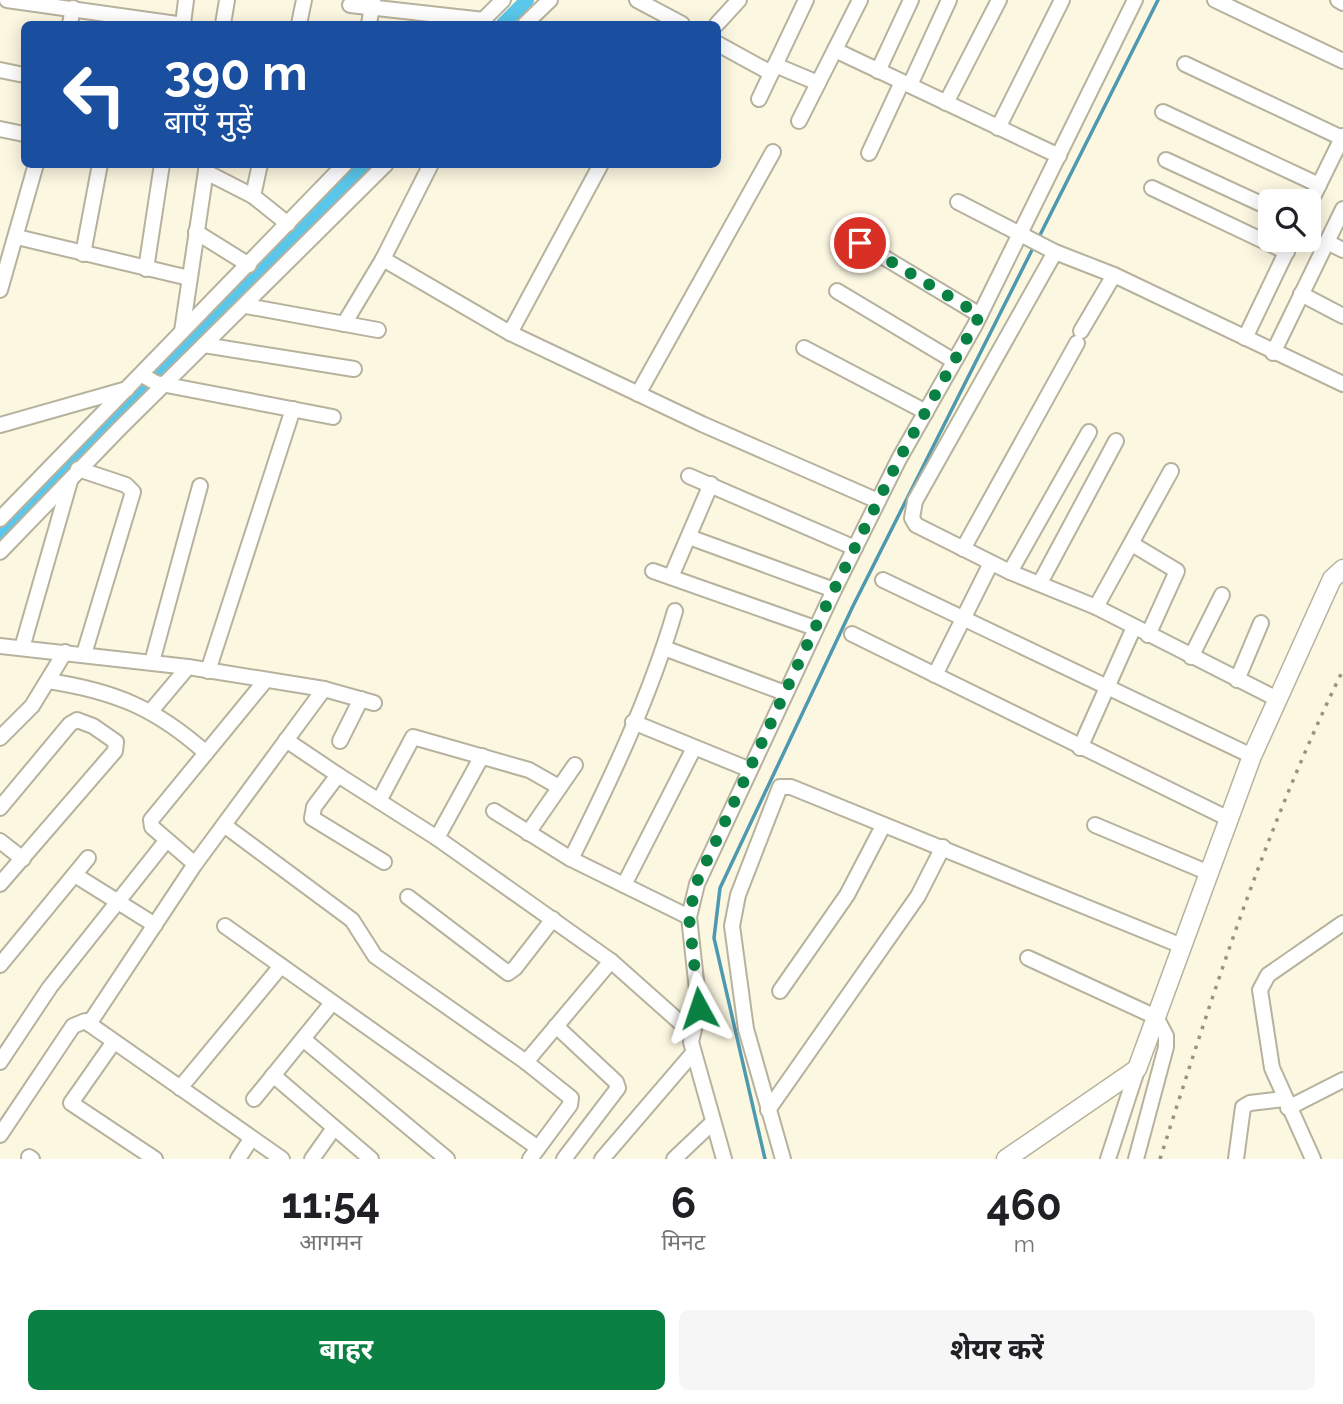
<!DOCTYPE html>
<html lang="hi">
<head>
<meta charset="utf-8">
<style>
	body { margin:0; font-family:Raleway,"Noto Sans Devanagari",sans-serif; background:#f6f6f6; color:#202124; height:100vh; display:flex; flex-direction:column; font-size:26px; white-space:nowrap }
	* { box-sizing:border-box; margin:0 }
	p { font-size:23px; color:#757577 }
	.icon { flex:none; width:38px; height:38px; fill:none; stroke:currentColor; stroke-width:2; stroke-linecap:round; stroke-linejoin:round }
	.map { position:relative; height:1159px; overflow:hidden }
	.sheet { display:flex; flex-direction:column; background:#fff; flex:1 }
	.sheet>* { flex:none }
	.hud { position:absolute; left:21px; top:21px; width:700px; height:147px; border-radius:10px; box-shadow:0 4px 18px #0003; background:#1a4fa0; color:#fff; overflow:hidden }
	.fabs { position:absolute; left:1258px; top:189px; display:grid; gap:14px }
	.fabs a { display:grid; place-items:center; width:63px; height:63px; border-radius:10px; background:#fff; box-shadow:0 4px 18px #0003; font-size:35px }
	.pin { position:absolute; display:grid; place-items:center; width:60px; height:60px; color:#fff; margin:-30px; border:4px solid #fff; border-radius:50%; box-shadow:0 2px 7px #0007 }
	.me { position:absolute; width:77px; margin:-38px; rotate:355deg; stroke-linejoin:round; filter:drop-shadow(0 0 5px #0008) }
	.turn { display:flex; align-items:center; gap:24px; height:147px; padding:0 28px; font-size:32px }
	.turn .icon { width:91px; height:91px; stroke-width:2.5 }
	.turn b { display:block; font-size:49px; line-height:60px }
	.eta { display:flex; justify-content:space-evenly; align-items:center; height:119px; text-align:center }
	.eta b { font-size:42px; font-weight:700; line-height:49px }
	.action { display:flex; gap:14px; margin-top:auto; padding:14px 28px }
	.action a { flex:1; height:80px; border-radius:10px; background:#0b8043; color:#fff; font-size:28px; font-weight:700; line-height:80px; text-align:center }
	.action a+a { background:#f6f6f6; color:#202124 }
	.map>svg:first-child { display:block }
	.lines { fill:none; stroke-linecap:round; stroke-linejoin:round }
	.stream { stroke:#4d99af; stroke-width:3.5 }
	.canal { stroke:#5ac7ea; stroke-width:14 }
	.minor-casing { stroke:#b7b29d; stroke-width:18 }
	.tertiary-casing { stroke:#b7b29d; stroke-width:21 }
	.minor { stroke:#fff; stroke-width:14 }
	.tertiary { stroke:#fff; stroke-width:18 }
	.rail { stroke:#979485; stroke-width:3.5; stroke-dasharray:3.5 7; stroke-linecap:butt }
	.route { stroke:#0b8043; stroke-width:12; stroke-dasharray:0 21.6 }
</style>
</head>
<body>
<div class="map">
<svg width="1343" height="1159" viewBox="0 0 1343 1159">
	<rect width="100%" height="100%" fill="#fcf7e1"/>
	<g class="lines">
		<g class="stream">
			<path d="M1038,239L1158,0"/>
			<path d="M765,1159L714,938L720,888L853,606L1034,246"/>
		</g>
		<g class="canal">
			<path d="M503,24L527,0"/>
			<path d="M0,536L366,164"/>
		</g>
		<g class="minor-casing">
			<g id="minor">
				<path d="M7,0L177,24"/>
				<path d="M637,0L682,24"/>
				<path d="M1215,0L1343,61"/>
				<path d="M1338,0L1343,3"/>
				<path d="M350,5L484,20"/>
				<path d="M70,24L73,8"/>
				<path d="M183,24L186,0"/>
				<path d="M223,24L227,0"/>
				<path d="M299,24L304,0"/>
				<path d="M369,24L373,0"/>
				<path d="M479,24L503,0"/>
				<path d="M525,24L550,0"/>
				<path d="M717,24L739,0"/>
				<path d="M718,44L771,73"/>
				<path d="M835,50L1059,156"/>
				<path d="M1185,64L1342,138"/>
				<path d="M775,65L818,83"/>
				<path d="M0,70L24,75"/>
				<path d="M878,71L911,0"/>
				<path d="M910,85L949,0"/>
				<path d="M759,99L806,0"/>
				<path d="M946,103L999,0"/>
				<path d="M1163,112L1319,185"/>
				<path d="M799,121L860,0"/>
				<path d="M998,128L1062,0"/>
				<path d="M0,129L24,134"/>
				<path d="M869,153L902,82"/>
				<path d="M1166,160L1270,208"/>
				<path d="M206,172L253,196L288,224"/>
				<path d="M1152,188L1287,252"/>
				<path d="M253,196L260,164"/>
				<path d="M958,202L1055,252L1114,275L1343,384"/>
				<path d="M1309,205L1343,136"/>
				<path d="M196,232L249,265"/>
				<path d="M17,237L189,278"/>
				<path d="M1327,242L1343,250"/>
				<path d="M860,243L980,315"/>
				<path d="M1055,252L915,501L912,518L916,525L1010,572L1096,607L1277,699"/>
				<path d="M83,254L100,164"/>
				<path d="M383,259L510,333L702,424L878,501"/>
				<path d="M146,269L162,164"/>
				<path d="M0,290L36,164"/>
				<path d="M837,291L954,361"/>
				<path d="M1301,294L1343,316"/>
				<path d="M246,306L378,330"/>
				<path d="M344,324L383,259L431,164"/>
				<path d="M182,331L207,164"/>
				<path d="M1081,331L1114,275"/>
				<path d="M510,333L601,164"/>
				<path d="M1245,338L1292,240"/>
				<path d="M204,345L354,369"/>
				<path d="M804,348L926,412"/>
				<path d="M1273,353L1343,209"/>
				<path d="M142,375L156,383L333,417"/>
				<path d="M638,394L773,152"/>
				<path d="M0,425L127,389"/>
				<path d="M78,469L126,485L133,492L84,654"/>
				<path d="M689,476L855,548"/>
				<path d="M0,519L345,164"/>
				<path d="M689,537L834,590"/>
				<path d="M1132,544L1177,571L1148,635"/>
				<path d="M963,549L1077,343"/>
				<path d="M0,552L119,429L386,164"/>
				<path d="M653,571L815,628"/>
				<path d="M1010,572L1089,432"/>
				<path d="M671,577L711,484"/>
				<path d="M883,580L1252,756"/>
				<path d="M1040,583L1116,441"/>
				<path d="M1096,607L1171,471"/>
				<path d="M852,634L1229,819"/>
				<path d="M0,646L188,667L324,689L374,703"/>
				<path d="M22,648L70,481"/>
				<path d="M664,648L785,693"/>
				<path d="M1191,657L1222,595"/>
				<path d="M152,662L200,486"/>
				<path d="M208,671L293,409"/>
				<path d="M935,675L991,563"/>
				<path d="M1237,680L1261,623"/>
				<path d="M48,681C114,691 156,708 206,753"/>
				<path d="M151,711L188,667"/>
				<path d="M633,722L748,769"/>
				<path d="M0,738L32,706L65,652"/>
				<path d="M286,740L338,775"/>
				<path d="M340,741L361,699"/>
				<path d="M1080,748L1134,627"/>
				<path d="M379,801L413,737L529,770L559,787"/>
				<path d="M0,808L70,724L77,720L93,726L116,742L115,751L0,884"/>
				<path d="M494,811L571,859L689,917"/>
				<path d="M224,825L352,920L375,956L526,1062L571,1098L570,1105L530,1159"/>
				<path d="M1095,825L1209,873"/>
				<path d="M528,833L575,765"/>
				<path d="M437,838L482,756"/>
				<path d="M0,841L23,859"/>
				<path d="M571,859C611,779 650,697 675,611"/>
				<path d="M384,862L312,818L314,807L338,775L437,838L611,961L692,1033"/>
				<path d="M195,864L152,827L151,820L265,681"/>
				<path d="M75,875L155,925"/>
				<path d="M624,885L694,748"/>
				<path d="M408,897L508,973L515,968L553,919"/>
				<path d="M225,926L538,1148"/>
				<path d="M1028,958L1156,1017L1166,1036V1047L1136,1159"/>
				<path d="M0,965L88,858"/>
				<path d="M780,991L847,895L883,826"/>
				<path d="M89,1024L195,864L324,689"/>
				<path d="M556,1026L616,1082L618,1088L564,1159"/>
				<path d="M303,1039L447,1159"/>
				<path d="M113,1043L71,1103L155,1159"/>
				<path d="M0,1062L50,987L166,841"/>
				<path d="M526,1062L611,961"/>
				<path d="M273,1075L371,1159"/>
				<path d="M180,1088L281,966"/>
				<path d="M254,1099L332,1003"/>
				<path d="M1288,1108L1343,1080"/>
				<path d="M768,1110L918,896L943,847"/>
				<path d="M0,1135L73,1026L85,1021L282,1159"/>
				<path d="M29,1157L32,1159"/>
				<path d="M238,1159L251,1139"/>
				<path d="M312,1159L334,1128"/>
				<path d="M602,1159L693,1053"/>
				<path d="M674,1159L713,1122"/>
				<path d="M724,1159L691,1042L699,1008L689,917L697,884L834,590L899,459L975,325L1135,0"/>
				<path d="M783,1159L746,1029L732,926L738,895L780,787H791L1182,946"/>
				<path d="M1108,1159L1138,1067"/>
				<path d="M1236,1159L1243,1107L1250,1103L1284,1099"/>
				<path d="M1313,1159L1272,1068L1260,990L1268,975L1343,923"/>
			</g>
		</g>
		<g class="tertiary-casing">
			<path id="tertiary" d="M1006,1159L1137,1069L1252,756L1332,579L1343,569"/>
		</g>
		<use href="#minor" class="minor"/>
		<use href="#tertiary" class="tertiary"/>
		<path class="rail" d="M1160,1159C1213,993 1266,827 1343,670"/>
	</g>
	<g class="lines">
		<path class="route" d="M699,1008L689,917L696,884L815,628L899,459L980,315L860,243"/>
	</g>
</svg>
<div class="fabs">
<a><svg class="icon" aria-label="search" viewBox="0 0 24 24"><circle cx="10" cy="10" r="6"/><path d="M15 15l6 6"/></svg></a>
</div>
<div class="pin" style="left:860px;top:243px;background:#d93025"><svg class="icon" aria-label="arrive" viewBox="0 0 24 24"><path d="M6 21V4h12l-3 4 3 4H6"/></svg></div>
<svg class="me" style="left:699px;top:1008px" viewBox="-20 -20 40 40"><path d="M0-17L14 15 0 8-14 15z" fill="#0b8043" stroke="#fff" stroke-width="4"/></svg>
<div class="hud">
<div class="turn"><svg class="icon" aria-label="left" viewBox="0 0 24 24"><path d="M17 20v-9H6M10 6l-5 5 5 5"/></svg><div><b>390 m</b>बाएँ मुड़ें</div></div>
</div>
</div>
<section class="sheet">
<div class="eta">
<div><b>11:54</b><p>आगमन</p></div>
<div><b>6</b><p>मिनट</p></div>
<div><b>460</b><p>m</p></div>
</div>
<div class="action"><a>बाहर</a><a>शेयर करें</a></div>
</section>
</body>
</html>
